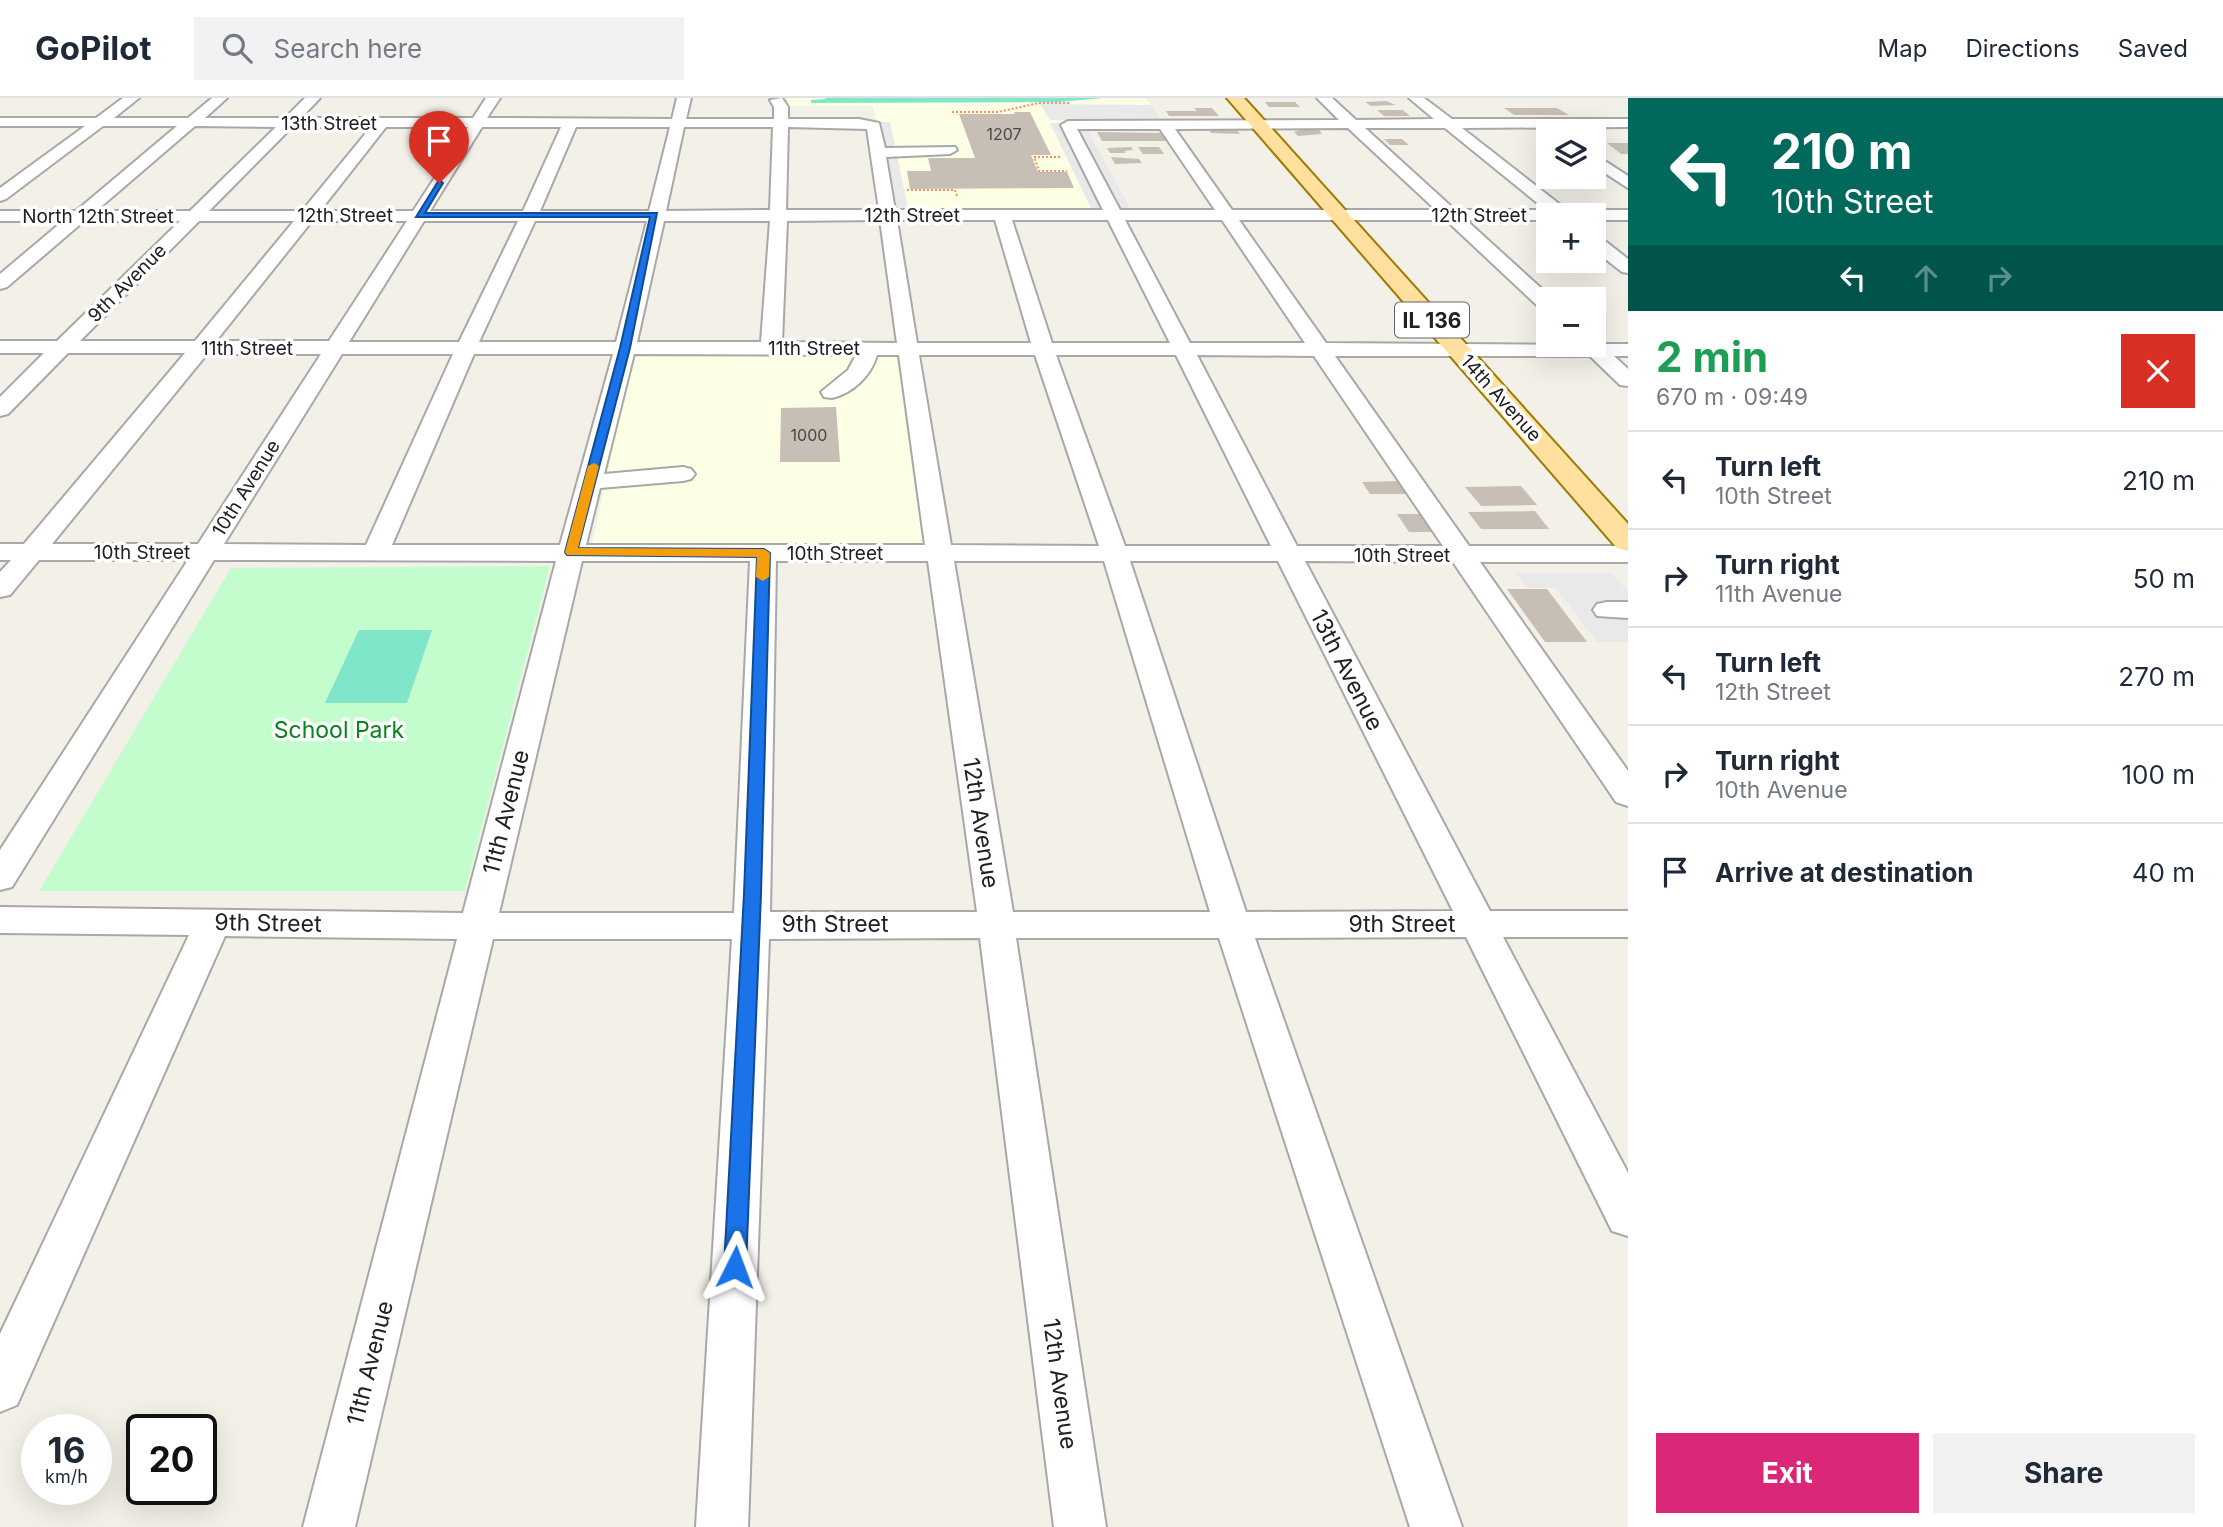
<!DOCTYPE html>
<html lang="en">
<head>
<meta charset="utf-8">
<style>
	body { margin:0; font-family:Inter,sans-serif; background:#f2f2f3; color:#1f2937; height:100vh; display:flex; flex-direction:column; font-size:26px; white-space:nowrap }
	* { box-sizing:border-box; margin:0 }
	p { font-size:23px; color:#747a83 }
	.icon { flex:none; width:38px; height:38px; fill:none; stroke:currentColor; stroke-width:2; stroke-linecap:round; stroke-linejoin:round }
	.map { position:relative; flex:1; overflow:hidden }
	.drawer { display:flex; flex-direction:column; background:#fff; width:595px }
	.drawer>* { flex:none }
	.top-card { background:#00695c; color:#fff; overflow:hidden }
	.fabs { position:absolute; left:1536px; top:21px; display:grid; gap:14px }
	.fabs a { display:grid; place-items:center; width:70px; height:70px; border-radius:0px; background:#fff; box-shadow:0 7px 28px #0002; font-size:35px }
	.speed { position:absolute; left:21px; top:1316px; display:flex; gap:14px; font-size:35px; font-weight:700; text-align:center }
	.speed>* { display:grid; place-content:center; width:91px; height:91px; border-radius:50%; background:#fff; box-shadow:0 7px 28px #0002; line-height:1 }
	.speed small { font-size:18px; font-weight:400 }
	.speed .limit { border:4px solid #111; border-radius:10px; background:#fff; color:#111 }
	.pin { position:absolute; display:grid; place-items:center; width:60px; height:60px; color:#fff; margin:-72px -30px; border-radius:50% 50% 50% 0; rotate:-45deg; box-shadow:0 0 7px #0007 }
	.pin .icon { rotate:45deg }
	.me { position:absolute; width:77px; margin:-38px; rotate:3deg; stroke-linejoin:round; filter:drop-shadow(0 0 5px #0008) }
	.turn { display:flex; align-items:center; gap:24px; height:147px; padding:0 28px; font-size:32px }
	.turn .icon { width:91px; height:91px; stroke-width:2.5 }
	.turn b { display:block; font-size:49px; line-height:60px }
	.lanes { display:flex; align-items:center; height:66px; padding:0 28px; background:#0003; justify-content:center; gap:35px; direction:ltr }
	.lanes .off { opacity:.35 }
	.round { display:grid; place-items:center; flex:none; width:74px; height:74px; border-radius:0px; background:#f2f2f3 }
	.head { display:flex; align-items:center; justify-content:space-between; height:119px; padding:0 28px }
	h1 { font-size:42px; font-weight:700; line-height:52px; color:#1e9e55 }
	.button { display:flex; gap:14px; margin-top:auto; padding:14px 28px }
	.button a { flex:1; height:80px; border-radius:0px; background:#db2777; color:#fff; font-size:28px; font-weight:700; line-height:80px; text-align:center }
	.button a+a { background:#f2f2f3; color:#1f2937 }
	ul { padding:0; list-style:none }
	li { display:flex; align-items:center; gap:21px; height:98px; padding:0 28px; border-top:2px solid #e0e1e3 }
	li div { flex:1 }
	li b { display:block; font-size:26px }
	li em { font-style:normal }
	header { display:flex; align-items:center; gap:42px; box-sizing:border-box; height:98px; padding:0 35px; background:#fff; border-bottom:2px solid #e0e1e3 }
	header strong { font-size:33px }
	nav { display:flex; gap:38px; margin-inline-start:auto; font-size:24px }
	.search { width:490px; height:63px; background:#f2f2f3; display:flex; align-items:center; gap:18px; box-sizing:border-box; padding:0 24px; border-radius:0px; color:#747a83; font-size:26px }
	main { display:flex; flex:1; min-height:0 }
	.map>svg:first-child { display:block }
	.education { fill:#fcffe3 }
	.park { fill:#c3fdce }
	.pitch { fill:#80e6c9 }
	.parking { fill:#e9e9e9 }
	.building { fill:#c7bfb6 }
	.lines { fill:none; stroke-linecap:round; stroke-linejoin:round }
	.minor-casing { stroke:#a8a8a8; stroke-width:4 }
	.major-casing { stroke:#9e7a00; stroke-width:4 }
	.path { stroke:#ff8a6b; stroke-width:2; stroke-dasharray:2 2; stroke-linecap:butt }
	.minor { fill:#fff; fill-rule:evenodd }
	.major { fill:#ffe09f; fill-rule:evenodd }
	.route { fill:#1a73e8; stroke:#114b97; stroke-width:2 }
	.slow { fill:#f59e0b }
	.labels { text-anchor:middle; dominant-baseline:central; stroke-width:7; stroke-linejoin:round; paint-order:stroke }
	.far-number-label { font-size:16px; fill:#4a4846 }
	.far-street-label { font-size:19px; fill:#212121; stroke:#fff }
	.shield { fill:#fff; stroke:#646464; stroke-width:2 }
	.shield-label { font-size:21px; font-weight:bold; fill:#212121 }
	.street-label { font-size:23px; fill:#212121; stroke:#fff }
	.park-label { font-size:23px; fill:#05851c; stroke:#fff }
</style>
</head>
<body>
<header>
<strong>GoPilot</strong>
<div class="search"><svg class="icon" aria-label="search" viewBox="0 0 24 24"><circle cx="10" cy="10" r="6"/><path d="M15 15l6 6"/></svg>Search here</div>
<nav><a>Map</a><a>Directions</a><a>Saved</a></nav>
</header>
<main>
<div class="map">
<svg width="1628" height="1429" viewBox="0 0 1628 1429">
	<rect width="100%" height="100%" fill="#f2f0e7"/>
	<g class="education">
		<path d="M788,0H1146L1162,22L1082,23L1130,110L896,111L873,8H788Z"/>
		<path d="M633,255H896L923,448L592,447Z"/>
	</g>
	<path class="park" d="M550,468L465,793H39L231,470Z"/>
	<g class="pitch">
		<path d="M824,0H1103L1059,4L811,5V2L826,1Z"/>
		<path d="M359,532H432L407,605H325Z"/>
	</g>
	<g class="parking">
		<path d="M1040,6L1151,7L1162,22H1050Z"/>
		<path d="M878,24H890L908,110L896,111Z"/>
		<path d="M1050,25H1064L1106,110H1091Z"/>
		<path d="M1076,33H1088L1130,110H1116Z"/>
		<path d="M1515,475H1612L1628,494V544H1597L1556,490H1527Z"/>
	</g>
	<g class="building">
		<path d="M1386,3L1396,7L1371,8L1365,4Z"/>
		<path d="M1265,4H1295L1300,9H1269Z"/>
		<path d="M1194,10H1212L1219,18H1169L1166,13H1197Z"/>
		<path d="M1504,10H1557L1569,17H1514Z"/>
		<path d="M1377,12H1403L1410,18H1384Z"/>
		<path d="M1014,14H1030L1051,57H1031L1038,74H1067L1074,90L910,91L907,73H931L928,60H975L959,16H1015Z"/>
		<path d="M1208,31L1237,32L1240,36L1211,35Z"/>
		<path d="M1300,32H1319L1322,36L1298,38L1294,34Z"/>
		<path d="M1097,34L1161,35L1167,43H1102Z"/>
		<path d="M1384,41H1402L1409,47H1390Z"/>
		<path d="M1607,45H1628V56H1621Z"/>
		<path d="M1131,49L1133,52L1124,53L1126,55H1110L1107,50Z"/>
		<path d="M1138,49H1159L1164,56H1143Z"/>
		<path d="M1111,59L1139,61L1142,65L1115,66Z"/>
		<path d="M1547,79H1566L1576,86H1557Z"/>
		<path d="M836,309L840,364H780L781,310Z"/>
		<path d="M1401,383L1410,396H1370L1362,384Z"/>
		<path d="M1521,388L1537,407L1481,408L1465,389Z"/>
		<path d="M1535,413L1549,431H1481L1468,414Z"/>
		<path d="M1397,416H1423L1435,434H1409Z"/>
		<path d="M1507,491H1547L1587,544H1545Z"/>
	</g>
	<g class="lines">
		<g class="minor-casing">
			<g id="minor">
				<path d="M123,0H139L114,20H188L212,0H227L205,20H285L305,0H320L301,20H473L486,0H500L487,20L672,21L677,0H691L686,21H774V9L770,2L782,0L788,9V21H859L879,25L885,50L955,49L957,52L950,56L886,59L895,112H1103L1061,27L1068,23L1339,22L1317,0H1332L1356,22L1434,21L1409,0H1424L1452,21H1628V29L1462,30L1567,112H1628V122H1594V117H1549V122H1466L1553,201H1549V214L1542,212L1446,122H1239L1326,245L1594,247V242L1601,246H1628V258H1614L1628,271V288L1620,287L1590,258H1335L1469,448H1628V464H1480L1628,673V708L1616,704L1453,464L1305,463L1490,813H1628V839H1503L1628,1075V1138L1612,1133L1466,839L1255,840L1462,1429H1410L1219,840H1016L1106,1429H1054L980,840L769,841L748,1429H696L732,841H493L355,1429H303L457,841L225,838L17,1307L0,1314V1236L189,837L0,835V809L463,815L556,463L214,462L12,789L0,792V752L188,462H39L10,497L0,499V474L11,462H0V446H24L185,255H68L8,316L0,318V299L44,255H0V243H57L180,123H84L7,189L0,191V176L63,123H0V113H76L177,28H103L6,101L0,103V90L85,28H0V20H96ZM195,28L276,29L190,113H96ZM292,29H371L302,113H209ZM386,29H468L413,113H320ZM482,29H561L523,113H430ZM576,29H670L649,113H540ZM684,29H773L770,112L666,113ZM788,29L867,31L879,112H786ZM1348,30L1436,112H1232L1175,31ZM1365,30H1445L1546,112H1455ZM1077,31H1160L1215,112H1120ZM880,122L897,245L782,244L787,123ZM897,122H995L1031,245H917ZM1012,122H1108L1170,245H1052ZM1125,122H1222L1305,245H1190ZM199,123H294L195,243H80ZM312,123H407L329,243H216ZM424,123H518L459,244H349ZM535,123H647L616,244H479ZM664,123H770L761,244H637ZM207,256H321L198,446H52ZM342,256H453L366,447L224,446ZM474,256H613L560,447H392ZM634,256L856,257L848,272L821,294L824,299L832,300C853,295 871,278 877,257H899L925,447H586L600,390L683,383L691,381L695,376L691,371L683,369L604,376ZM919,257H1035L1099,448L951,447ZM1056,257H1176L1271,448H1125ZM1197,257L1314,258L1443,448H1297ZM582,463H750L734,815H499ZM776,463H928L977,814H770ZM954,463H1104L1210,814H1013ZM1130,463H1278L1453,813L1246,814Z"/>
				<path d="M1594,56L1628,78V90L1594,68Z"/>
				<path d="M1594,138L1600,139L1628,161V175L1622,174L1594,152Z"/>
				<path d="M1607,504H1628V520L1597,518L1593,512L1597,506Z"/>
			</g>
		</g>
		<g class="major-casing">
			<path id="major" d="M1227,0H1244L1628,426V453L1617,450Z"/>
		</g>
		<g class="path">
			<path d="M952,14H998L1039,5H1069"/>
			<path d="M1060,59H1034L1039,73H1067"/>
			<path d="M907,92H955L957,98"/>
		</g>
		<use href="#minor" class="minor"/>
		<use href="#major" class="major"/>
	</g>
	<path class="route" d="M439,82L443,85L425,115H657L630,250L578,450L764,451L770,455L761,796L746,1169L742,1176L735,1179L727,1176L724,1169L744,796L757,459L567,457L565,454L620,250L650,119H416Z"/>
	<path class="slow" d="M594,365L599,368L578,450L764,451L770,455L769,479L763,483L756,479L757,459L567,457L565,454L588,368Z"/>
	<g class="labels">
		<g class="far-number-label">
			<text x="1004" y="36">1207</text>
			<text x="809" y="337">1000</text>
		</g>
		<g class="far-street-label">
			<text x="329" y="25">13th Street</text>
			<text x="345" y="117">12th Street</text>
			<text x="912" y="117">12th Street</text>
			<text x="1479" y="117">12th Street</text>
			<text x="98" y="118">North 12th Street</text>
			<text transform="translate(127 185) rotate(-45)">9th Avenue</text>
			<text x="247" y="250">11th Street</text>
			<text x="814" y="250">11th Street</text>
			<text transform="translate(1501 300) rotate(48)">14th Avenue</text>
			<text transform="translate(246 390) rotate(-58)">10th Avenue</text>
			<text x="142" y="454">10th Street</text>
			<text x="835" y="455">10th Street</text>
			<text x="1402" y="457">10th Street</text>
		</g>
		<rect class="shield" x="1395" y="204.5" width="74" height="35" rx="5"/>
		<g class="shield-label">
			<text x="1432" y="222">IL 136</text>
		</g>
		<g class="street-label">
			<text transform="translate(1347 572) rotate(63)">13th Avenue</text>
			<text transform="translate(506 714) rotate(-76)">11th Avenue</text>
			<text transform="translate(981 725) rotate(81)">12th Avenue</text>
			<text transform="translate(268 825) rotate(1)">9th Street</text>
			<text x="835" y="826">9th Street</text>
			<text x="1402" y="826">9th Street</text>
			<text transform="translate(370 1265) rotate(-76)">11th Avenue</text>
			<text transform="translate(1060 1286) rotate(82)">12th Avenue</text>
		</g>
		<g class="park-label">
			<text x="339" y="632">School Park</text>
		</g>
	</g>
</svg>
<div class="fabs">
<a><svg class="icon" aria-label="layers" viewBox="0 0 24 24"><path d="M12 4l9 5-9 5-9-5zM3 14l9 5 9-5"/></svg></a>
<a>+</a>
<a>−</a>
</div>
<div class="speed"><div>16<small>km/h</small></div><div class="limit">20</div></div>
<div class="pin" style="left:439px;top:85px;background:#d93025"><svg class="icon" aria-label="arrive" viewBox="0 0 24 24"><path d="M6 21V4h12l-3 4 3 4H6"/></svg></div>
<svg class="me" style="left:735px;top:1169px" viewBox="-20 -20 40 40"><path d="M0-17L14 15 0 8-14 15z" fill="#1a73e8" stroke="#fff" stroke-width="4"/></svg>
</div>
<section class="drawer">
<div class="top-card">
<div class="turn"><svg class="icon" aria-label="left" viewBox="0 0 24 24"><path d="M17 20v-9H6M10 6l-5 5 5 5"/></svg><div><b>210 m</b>10th Street</div></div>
<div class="lanes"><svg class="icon" aria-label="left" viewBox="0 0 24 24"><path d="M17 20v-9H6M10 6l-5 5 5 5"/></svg><svg class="icon off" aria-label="ahead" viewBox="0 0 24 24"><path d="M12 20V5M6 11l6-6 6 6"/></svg><svg class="icon off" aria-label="right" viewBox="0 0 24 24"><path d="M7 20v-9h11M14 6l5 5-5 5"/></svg></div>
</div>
<div class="head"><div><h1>2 min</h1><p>670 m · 09:49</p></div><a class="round" style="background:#d93025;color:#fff"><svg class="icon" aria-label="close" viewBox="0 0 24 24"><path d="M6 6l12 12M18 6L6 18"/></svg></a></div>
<ul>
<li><svg class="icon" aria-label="left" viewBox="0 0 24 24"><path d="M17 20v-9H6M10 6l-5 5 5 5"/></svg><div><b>Turn left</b><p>10th Street</p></div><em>210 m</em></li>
<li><svg class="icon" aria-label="right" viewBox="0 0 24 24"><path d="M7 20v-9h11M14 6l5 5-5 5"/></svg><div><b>Turn right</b><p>11th Avenue</p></div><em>50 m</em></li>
<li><svg class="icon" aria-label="left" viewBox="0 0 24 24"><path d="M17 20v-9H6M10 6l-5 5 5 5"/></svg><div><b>Turn left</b><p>12th Street</p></div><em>270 m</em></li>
<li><svg class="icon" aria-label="right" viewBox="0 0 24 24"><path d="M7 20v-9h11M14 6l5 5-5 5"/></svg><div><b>Turn right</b><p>10th Avenue</p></div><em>100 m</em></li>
<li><svg class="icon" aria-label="arrive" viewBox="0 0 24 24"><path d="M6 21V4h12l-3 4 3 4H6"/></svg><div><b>Arrive at destination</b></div><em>40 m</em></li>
</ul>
<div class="button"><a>Exit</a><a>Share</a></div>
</section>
</main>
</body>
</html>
